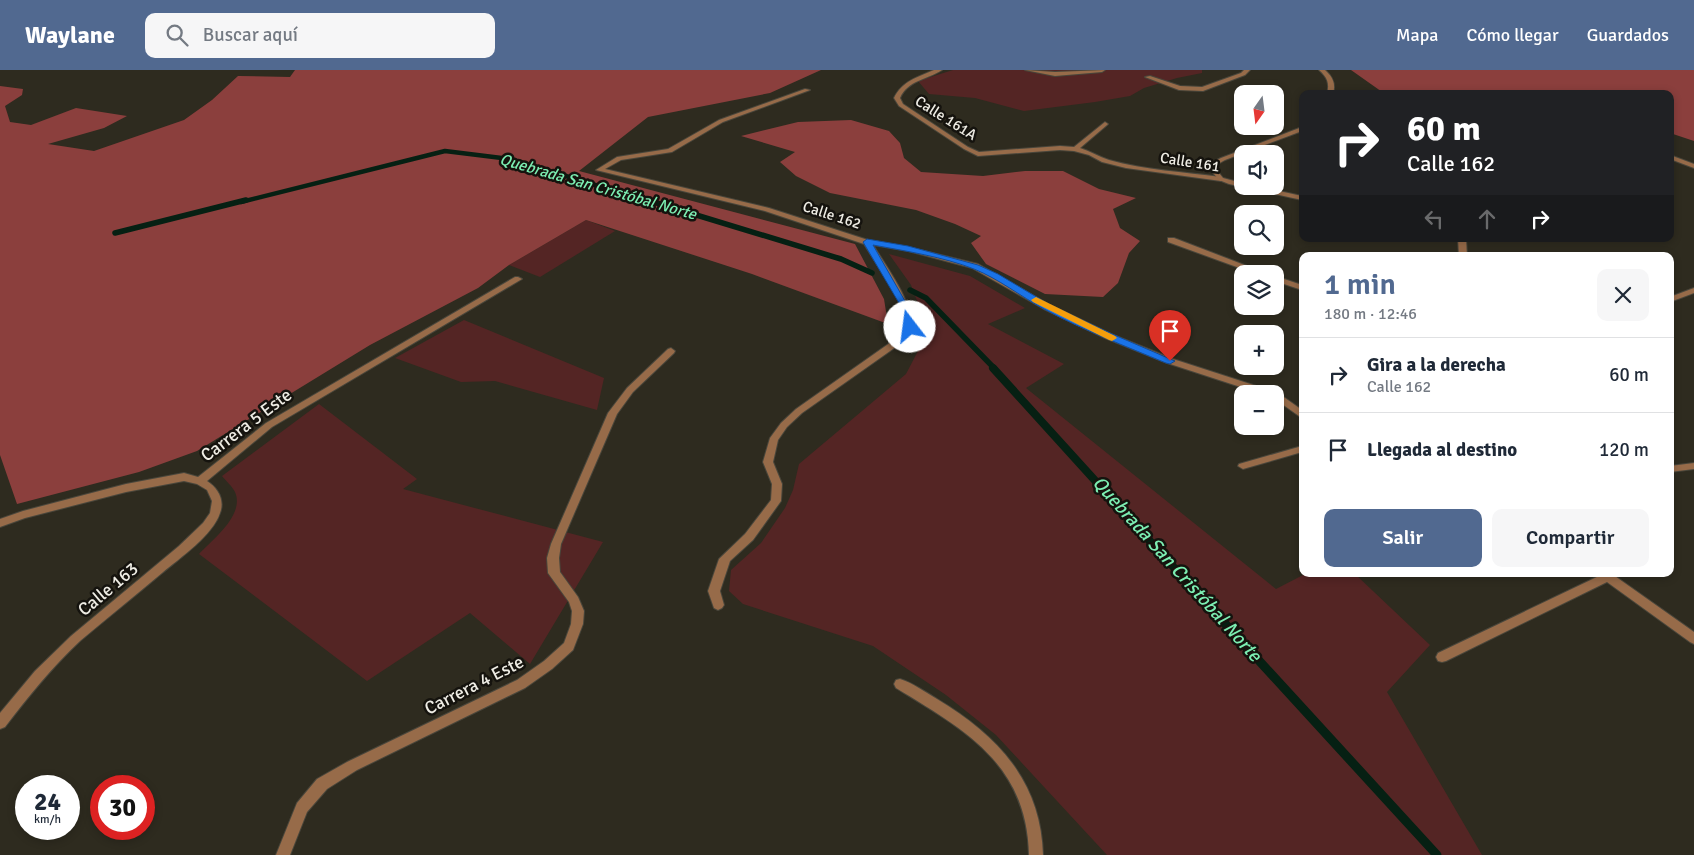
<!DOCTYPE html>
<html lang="es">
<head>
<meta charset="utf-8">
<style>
	body { margin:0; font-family:Signika,sans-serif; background:#f6f6f7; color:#1f2937; height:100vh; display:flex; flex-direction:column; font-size:19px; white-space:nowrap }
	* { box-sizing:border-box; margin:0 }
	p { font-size:16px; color:#747a83 }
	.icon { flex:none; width:28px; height:28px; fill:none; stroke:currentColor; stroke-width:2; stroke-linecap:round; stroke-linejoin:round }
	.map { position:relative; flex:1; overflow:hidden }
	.side { position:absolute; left:1299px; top:182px; width:375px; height:325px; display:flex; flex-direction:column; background:#fff; border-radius:10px; box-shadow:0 2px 8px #0003 }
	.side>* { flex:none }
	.banner { position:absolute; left:1299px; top:20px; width:375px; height:152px; border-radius:10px; box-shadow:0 2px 8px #0003; background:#202124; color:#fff; overflow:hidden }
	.needle { width:32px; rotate:194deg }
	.buttons { position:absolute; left:1234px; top:15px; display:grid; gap:10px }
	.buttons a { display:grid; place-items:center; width:50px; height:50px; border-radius:10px; background:#fff; box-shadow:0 2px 8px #0003; font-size:25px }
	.speed { position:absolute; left:15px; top:705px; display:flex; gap:10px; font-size:25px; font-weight:700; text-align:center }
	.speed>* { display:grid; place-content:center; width:65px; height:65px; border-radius:50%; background:#fff; box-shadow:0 2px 8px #0003; line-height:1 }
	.speed small { font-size:12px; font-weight:400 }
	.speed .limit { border:8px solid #d22; background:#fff; color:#111 }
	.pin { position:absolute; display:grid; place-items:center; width:42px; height:42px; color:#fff; margin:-51px -21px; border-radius:50% 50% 50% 0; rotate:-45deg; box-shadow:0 0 5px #0007 }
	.pin .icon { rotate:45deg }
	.me { position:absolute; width:55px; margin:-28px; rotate:345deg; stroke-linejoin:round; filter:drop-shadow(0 0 4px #0008) }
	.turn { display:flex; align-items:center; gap:18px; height:105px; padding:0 25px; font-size:22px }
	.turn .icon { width:65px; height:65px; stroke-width:2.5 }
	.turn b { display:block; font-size:35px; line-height:42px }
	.lanes { display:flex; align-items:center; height:48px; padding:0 25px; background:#0003; justify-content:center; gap:25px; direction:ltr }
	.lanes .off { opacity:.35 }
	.round { display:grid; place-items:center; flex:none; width:52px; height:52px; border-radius:10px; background:#f6f6f7 }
	.head { display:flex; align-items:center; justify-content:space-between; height:85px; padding:0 25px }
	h1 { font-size:30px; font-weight:600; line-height:38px; color:#516990 }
	.action { display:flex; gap:10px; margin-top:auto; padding:10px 25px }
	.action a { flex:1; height:58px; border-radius:10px; background:#516990; color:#fff; font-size:20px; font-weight:600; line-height:58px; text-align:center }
	.action a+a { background:#f6f6f7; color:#1f2937 }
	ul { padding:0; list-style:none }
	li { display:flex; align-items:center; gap:15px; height:75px; padding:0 25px; border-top:1px solid #e0e1e3 }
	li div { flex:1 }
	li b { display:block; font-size:19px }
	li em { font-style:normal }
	header { display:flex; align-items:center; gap:30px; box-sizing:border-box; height:70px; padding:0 25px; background:#516990; color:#fff }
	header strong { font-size:24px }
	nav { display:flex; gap:28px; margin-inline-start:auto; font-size:18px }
	.search { width:350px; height:45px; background:#f6f6f7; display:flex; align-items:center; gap:12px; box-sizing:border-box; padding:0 18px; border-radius:10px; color:#747a83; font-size:19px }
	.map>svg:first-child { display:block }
	.green { fill:#542524 }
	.forest { fill:#8b3f3d }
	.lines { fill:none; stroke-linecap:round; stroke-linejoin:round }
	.stream-far3 { stroke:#062013; stroke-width:4.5 }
	.stream-far2 { stroke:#062013; stroke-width:5.5 }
	.stream-far1 { stroke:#062013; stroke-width:8 }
	.stream { stroke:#062013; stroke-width:9 }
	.service-casing { stroke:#49463b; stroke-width:2 }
	.minor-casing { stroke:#49463b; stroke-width:2 }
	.tertiary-casing { stroke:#49463b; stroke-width:2 }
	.service { fill:#976b49; fill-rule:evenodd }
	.minor { fill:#976b49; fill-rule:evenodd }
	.tertiary { fill:#976b49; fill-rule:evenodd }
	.route { fill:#1a73e8; stroke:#114b97 }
	.slow { fill:#f59e0b }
	.labels { text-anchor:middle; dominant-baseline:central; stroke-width:5; stroke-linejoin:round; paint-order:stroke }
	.far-street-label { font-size:15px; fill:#efede5; stroke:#15130e }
	.far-water-label { font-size:16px; font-style:italic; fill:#7ceeb2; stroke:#15130e }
	.street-label { font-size:18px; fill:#efede5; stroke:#15130e }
	.water-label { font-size:19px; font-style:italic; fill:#7ceeb2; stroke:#15130e }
</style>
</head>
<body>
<header>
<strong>Waylane</strong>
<div class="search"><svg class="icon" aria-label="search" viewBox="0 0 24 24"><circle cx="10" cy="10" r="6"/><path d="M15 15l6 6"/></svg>Buscar aquí</div>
<nav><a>Mapa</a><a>Cómo llegar</a><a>Guardados</a></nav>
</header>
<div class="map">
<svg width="1694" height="785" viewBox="0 0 1694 785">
	<rect width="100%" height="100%" fill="#2e2b1f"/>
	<g class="green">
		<path d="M953,0H1202V3L1177,8L1144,18L1130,26L1095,32L1024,41L975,28L929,24L918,11Z"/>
		<path d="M586,150L615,161L540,207L509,195Z"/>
		<path d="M889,184L970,206L1025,238L988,254L1064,294L1026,318L1276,519L1305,504H1355L1430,575L1387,622L1482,785H1107L996,665L946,625L873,576L743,534L729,521L731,500L761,473L785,438L793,420L799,394L906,304L918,281L927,257L911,215Z"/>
		<path d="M464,250L604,308L597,340L495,311L461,312L395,288Z"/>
		<path d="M319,334L417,409L403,419L603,472L530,594L470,543L367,611L199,484C213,469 245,445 235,422C232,416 226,411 222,406Z"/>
	</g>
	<g class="forest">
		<path d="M295,0H821L770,23L648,47L579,101L855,174L884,229L888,254L752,204L586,150L509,195L478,218L370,275L197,381L139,402L17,434L0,385V16L23,19L22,25L5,36L10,52L31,55L76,38L127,46L104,58L48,74L94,81L184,50L212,30L238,6L290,7Z"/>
		<path d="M1351,0H1694V71L1670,63V24H1385Z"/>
		<path d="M851,50L889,61L900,73L904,88L921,102L983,106L1025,101H1063L1099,119L1136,128L1113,139L1120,158L1140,171L1129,183L1118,213L1103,227L1045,224L986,194L971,173L981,166L955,154L916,140L830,123L796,106L780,92L795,82L741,66L798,52Z"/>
	</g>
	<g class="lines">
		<path class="stream-far3" d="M241,132L445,81L510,89L651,132"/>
		<g class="stream-far2">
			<path d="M647,130L841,189L872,203"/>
			<path d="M115,163L246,130"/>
			<path d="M910,220L926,228L995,299"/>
		</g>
		<path class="stream-far1" d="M993,298L1188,513"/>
		<path class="stream" d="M1186,511L1437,785"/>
		<g class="service-casing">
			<path id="service" d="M1244,0H1250L1245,5L1203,21L1179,20L1145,7L1150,6L1180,16L1202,17L1241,3Z"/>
		</g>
		<g class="minor-casing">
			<g id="minor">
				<path d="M934,0H942C927,10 908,10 900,28L903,34L968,77L979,82L1060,76L1074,77L1105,52L1108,54L1107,55L1080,78C1090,81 1099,87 1109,90C1145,100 1184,102 1221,107L1224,109L1221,111L1126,98L1102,92L1089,85L1074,81L1060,80L978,86L964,79L899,36L894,28C902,11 918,7 934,0Z"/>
				<path d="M805,19L810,20L723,52L672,82L621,90L605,99L769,138L868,170L908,177L978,194L1050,235L1111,264L1173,289L1278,323L1302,340V347L1299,346L1275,329V324H1262L1167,293L1105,268L1044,239L972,198L908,181L873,175C890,202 908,226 914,257L900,274L802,343L787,357L778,370L773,392L782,414L781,431L753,470L730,491L720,521L724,535L722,538L718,540L714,538L708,521L719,489L745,464L771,430L772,414L763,392L770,368L781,353L796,339L894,270L906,257L904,246L895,223L864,174L765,141L596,100L617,87L668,79L719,50Z"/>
				<path d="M1670,85L1694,94V98L1670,89Z"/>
				<path d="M1168,168H1174L1268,204H1256L1168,172Z"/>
				<path d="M1275,206L1302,215V220L1275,211Z"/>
				<path d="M515,207H518L522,209L272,357L207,411C218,418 225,430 220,443C213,465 180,488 162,503C135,526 107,548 80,571C52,597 28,627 5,657L0,659V643L35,601L71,566L179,476L203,453L210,443L212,431L207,420L197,414L184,411L126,422L25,448L0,457V449L23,441L126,414L184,403L198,407L266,353Z"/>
				<path d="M1694,218V223L1670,232V227Z"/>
				<path d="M671,278L675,281L674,283L633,322L617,344L561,474L559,488L560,502L578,527L584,541L583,554L573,580L552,599L525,618L357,700L327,719L307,742L290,785H276L297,733L317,709L347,692L517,610L544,591L564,573L571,554L572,541L569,532L548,503L547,488L551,474L608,343L627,318L668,279Z"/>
				<path d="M1302,376V382L1243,399L1238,396L1239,394Z"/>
				<path d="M1598,504H1612L1694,562V574L1690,572L1607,512L1446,591L1442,592L1438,591L1436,587L1438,583L1599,506Z"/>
				<path d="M900,609C913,613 925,622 937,629C997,665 1041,711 1043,785H1029C1027,694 965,660 896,618L894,614L896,610Z"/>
			</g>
		</g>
		<g class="tertiary-casing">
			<g id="tertiary">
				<path d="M1025,0L1055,2L1105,0L1102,2L1055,6Z"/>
				<path d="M1319,0H1325C1333,7 1336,14 1333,24H1327C1330,13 1327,7 1319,0Z"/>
				<path d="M1302,57V61L1225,90L1218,94L1215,98L1223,108L1242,113V116H1256L1302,126V130L1229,114L1219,110L1209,98L1213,92L1221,88Z"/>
				<path d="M1458,169H1466L1467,186H1459Z"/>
				<path d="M1694,393V399L1670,402V396Z"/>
			</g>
		</g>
		<use href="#service" class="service"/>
		<use href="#minor" class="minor"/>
		<use href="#tertiary" class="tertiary"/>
	</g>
	<path class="route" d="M867,169L908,176L978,195L998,204L1050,235L1112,264L1175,291L1170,294L1166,293C1125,276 1083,260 1044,239C1020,226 999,209 974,199C944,187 905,181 873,175L913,245L915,257L910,260L907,259L899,233L863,172Z"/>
	<path class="slow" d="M1036,227L1115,266L1117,268L1112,271L1109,270L1033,232L1031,230Z"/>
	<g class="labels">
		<g class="far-street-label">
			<text transform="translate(946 48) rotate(32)">Calle 161A</text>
			<text transform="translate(1190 92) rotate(9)">Calle 161</text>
			<text transform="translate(832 145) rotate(18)">Calle 162</text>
		</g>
		<g class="far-water-label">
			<text transform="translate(598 117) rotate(16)">Quebrada San Cristóbal Norte</text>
		</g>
		<g class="street-label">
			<text transform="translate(246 355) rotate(-37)">Carrera 5 Este</text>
			<text transform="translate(108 519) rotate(-40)">Calle 163</text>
			<text transform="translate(474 615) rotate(-27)">Carrera 4 Este</text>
		</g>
		<g class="water-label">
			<text transform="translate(1177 499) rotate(48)">Quebrada San Cristóbal Norte</text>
		</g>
	</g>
</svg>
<div class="buttons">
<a><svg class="needle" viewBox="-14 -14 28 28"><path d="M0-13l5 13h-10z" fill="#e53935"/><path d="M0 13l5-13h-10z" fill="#747a83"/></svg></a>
<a><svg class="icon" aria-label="sound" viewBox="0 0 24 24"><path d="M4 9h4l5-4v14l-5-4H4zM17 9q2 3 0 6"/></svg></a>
<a><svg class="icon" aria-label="search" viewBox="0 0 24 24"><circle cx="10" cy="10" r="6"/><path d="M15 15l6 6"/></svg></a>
<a><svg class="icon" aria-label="layers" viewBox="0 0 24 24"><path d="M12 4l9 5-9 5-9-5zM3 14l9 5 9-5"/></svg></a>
<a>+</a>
<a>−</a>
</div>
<div class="speed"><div>24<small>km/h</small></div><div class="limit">30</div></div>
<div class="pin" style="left:1170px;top:291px;background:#d93025"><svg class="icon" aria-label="arrive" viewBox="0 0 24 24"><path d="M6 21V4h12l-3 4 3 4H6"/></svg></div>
<svg class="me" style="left:910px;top:257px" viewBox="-20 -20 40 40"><circle r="19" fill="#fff"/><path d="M0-13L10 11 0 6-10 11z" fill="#1a73e8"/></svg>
<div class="banner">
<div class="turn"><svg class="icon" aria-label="right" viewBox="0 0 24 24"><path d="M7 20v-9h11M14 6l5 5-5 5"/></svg><div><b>60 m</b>Calle 162</div></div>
<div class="lanes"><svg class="icon off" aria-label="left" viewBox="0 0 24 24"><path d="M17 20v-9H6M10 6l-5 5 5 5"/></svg><svg class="icon off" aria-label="ahead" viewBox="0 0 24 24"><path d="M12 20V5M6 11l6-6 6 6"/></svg><svg class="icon" aria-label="right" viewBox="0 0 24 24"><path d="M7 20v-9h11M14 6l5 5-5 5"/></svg></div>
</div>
<section class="side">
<div class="head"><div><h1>1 min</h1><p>180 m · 12:46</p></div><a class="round"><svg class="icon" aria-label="close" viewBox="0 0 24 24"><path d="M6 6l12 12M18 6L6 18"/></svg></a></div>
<ul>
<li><svg class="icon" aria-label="right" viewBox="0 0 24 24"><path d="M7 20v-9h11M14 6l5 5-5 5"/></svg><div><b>Gira a la derecha</b><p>Calle 162</p></div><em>60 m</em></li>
<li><svg class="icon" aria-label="arrive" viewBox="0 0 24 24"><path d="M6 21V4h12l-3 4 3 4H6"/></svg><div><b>Llegada al destino</b></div><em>120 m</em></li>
</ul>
<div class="action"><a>Salir</a><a>Compartir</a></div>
</section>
</div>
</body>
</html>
